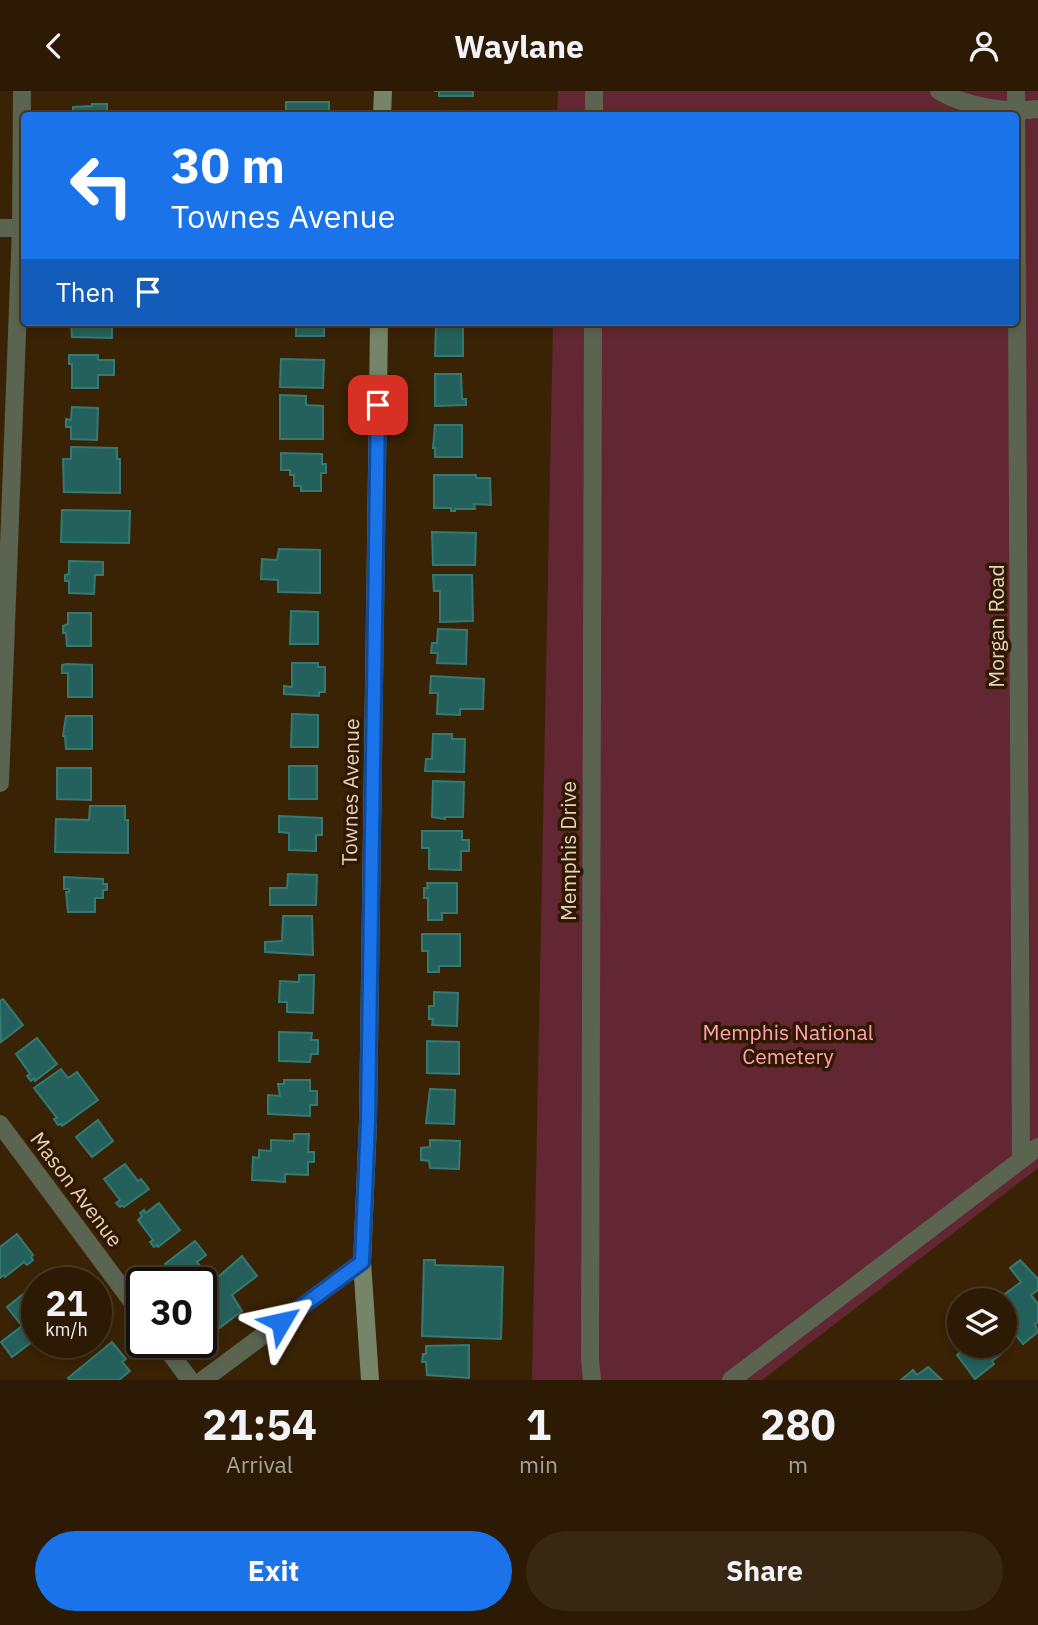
<!DOCTYPE html>
<html lang="en">
<head>
<meta charset="utf-8">
<style>
	body { margin:0; font-family:"IBM Plex Sans",sans-serif; background:#382713; color:#f1f3f6; height:100vh; display:flex; flex-direction:column; font-size:26px; white-space:nowrap }
	* { box-sizing:border-box; margin:0 }
	p { font-size:23px; color:#a6a19a }
	.icon { flex:none; width:38px; height:38px; fill:none; stroke:currentColor; stroke-width:2; stroke-linecap:round; stroke-linejoin:round }
	.map { position:relative; height:1289px; overflow:hidden }
	.panel { display:flex; flex-direction:column; background:#2c1a04; flex:1 }
	.panel>* { flex:none }
	.top-card { position:absolute; left:21px; top:21px; width:998px; height:214px; border-radius:7px; box-shadow:0 4px 10px #0003,0 0 0 2px #483826; background:#1a73e8; color:#fff; overflow:hidden }
	.controls { position:absolute; left:947px; top:1197px; display:grid; gap:14px }
	.controls a { display:grid; place-items:center; width:70px; height:70px; border-radius:50%; background:#2c1a04; box-shadow:0 4px 10px #0003,0 0 0 2px #483826; font-size:35px }
	.speed { position:absolute; left:21px; top:1176px; display:flex; gap:14px; font-size:35px; font-weight:700; text-align:center }
	.speed>* { display:grid; place-content:center; width:91px; height:91px; border-radius:50%; background:#2c1a04; box-shadow:0 4px 10px #0003,0 0 0 2px #483826; line-height:1 }
	.speed small { font-size:18px; font-weight:400 }
	.speed .limit { border:4px solid #111; border-radius:10px; background:#fff; color:#111 }
	.pin { position:absolute; display:grid; place-items:center; width:60px; height:60px; color:#fff; margin:-30px; border-radius:14px; box-shadow:0 4px 10px #0006 }
	.me { position:absolute; width:77px; margin:-38px; rotate:54deg; stroke-linejoin:round; filter:drop-shadow(0 0 5px #0008) }
	.turn { display:flex; align-items:center; gap:24px; height:147px; padding:0 35px; font-size:32px }
	.turn .icon { width:91px; height:91px; stroke-width:2.5 }
	.turn b { display:block; font-size:49px; line-height:60px }
	.then { display:flex; align-items:center; height:66px; padding:0 35px; background:#0003; gap:14px; font-size:26px }
	.eta { display:flex; justify-content:space-evenly; align-items:center; height:119px; text-align:center }
	.eta b { font-size:42px; font-weight:800; line-height:49px }
	.cta { display:flex; gap:14px; margin-top:auto; padding:14px 35px }
	.cta a { flex:1; height:80px; border-radius:42px; background:#1a73e8; color:#fff; font-size:28px; font-weight:800; line-height:80px; text-align:center }
	.cta a+a { background:#382713; color:#f1f3f6 }
	header { display:flex; justify-content:space-between; align-items:center; height:91px; padding:0 35px; background:#2c1a04; font-size:32px; font-weight:800 }
	.map>svg:first-child { display:block }
	.green { fill:#632734 }
	.building { fill:#25615c; stroke:#357973; stroke-width:2 }
	.lines { fill:none; stroke-linecap:round; stroke-linejoin:round }
	.street { stroke:#5b6451; stroke-width:18 }
	.secondary { stroke:#768567; stroke-width:18 }
	.route-casing { stroke:#114b97; stroke-width:18 }
	.route { stroke:#1a73e8; stroke-width:12 }
	.labels { text-anchor:middle; dominant-baseline:central; stroke-width:7; stroke-linejoin:round; paint-order:stroke }
	.street-label { font-size:21px; fill:#e5d2be; stroke:#301900 }
	.park-label { font-size:21px; fill:#fda5b4; stroke:#301900 }
</style>
</head>
<body>
<header><svg class="icon" aria-label="back" viewBox="0 0 24 24"><path d="M15 5l-7 7 7 7"/></svg>Waylane<svg class="icon" aria-label="person" viewBox="0 0 24 24"><circle cx="12" cy="8" r="4"/><path d="M4 21q1-7 8-7t8 7"/></svg></header>
<div class="map">
<svg width="1038" height="1289" viewBox="0 0 1038 1289">
	<rect width="100%" height="100%" fill="#3a2305"/>
	<path class="green" d="M558,0H1038V1077L762,1289H532L553,231H1015V24H557Z"/>
	<g class="building">
		<path d="M434,0H473V5H439V0Z"/>
		<path d="M286,11H329V23L334,24H286Z"/>
		<path d="M92,13H107V24H73V16L92,15Z"/>
		<path d="M71,231H112V247L72,246Z"/>
		<rect x="296" y="231" width="28" height="14"/>
		<path d="M436,232H463V265H435Z"/>
		<path d="M69,264H98V269H114V284H98V297H72V273H69Z"/>
		<path d="M281,268L324,269L323,297L280,296Z"/>
		<path d="M435,283H461L462,308H466V314L435,315Z"/>
		<path d="M280,304L306,305V314L323,315V348H280Z"/>
		<path d="M72,316L98,317L97,349L71,348V336H66V328L71,329Z"/>
		<path d="M435,334H462V366H435V357H433Z"/>
		<path d="M71,356L117,357V368H120V402L64,401L63,368H71Z"/>
		<path d="M281,362L322,363V373H326V382H321V400H301V395H294V384H290V379H281Z"/>
		<path d="M434,384H476V387H490L491,414L474,413L475,418H455V420H451V417H434Z"/>
		<path d="M62,419L130,420L129,452L61,451Z"/>
		<path d="M432,441L476,442L475,474H433Z"/>
		<path d="M279,458L320,459V502L278,501V489L261,488L262,468L277,469Z"/>
		<path d="M69,470L103,471V484H95L94,503L69,502V490H65V484L69,483Z"/>
		<path d="M433,484H472L473,530L440,531V500H434Z"/>
		<path d="M291,520L318,521V553H290Z"/>
		<path d="M68,522H91V555H67L66,542H63V535L68,533Z"/>
		<path d="M438,538L467,539L466,573L437,572L438,562H431L432,552H437Z"/>
		<path d="M292,572H318V576H325V601H319V605L284,603V595L292,596Z"/>
		<path d="M67,573L92,574V606H68V582H62V574Z"/>
		<path d="M431,585L484,588L483,618H460V624L437,623L438,602H430Z"/>
		<path d="M292,623L318,624V656H291Z"/>
		<path d="M66,625H92V658H66L65,645H63Z"/>
		<path d="M433,643H452V648H465L464,681L425,680L426,668H432Z"/>
		<rect x="289" y="675" width="28" height="33"/>
		<path d="M57,677H91V709L57,708Z"/>
		<path d="M433,690L464,691L463,726H445V728L432,726Z"/>
		<path d="M90,715H125V729H128V762L55,761L56,728L89,729Z"/>
		<path d="M279,725L322,727V744H316V760L289,759V742L279,741Z"/>
		<path d="M422,740H462V749H469V760H461V779L429,778V757H422Z"/>
		<path d="M288,783L317,784L316,814H270V797H287Z"/>
		<path d="M64,786L103,788V793H107V799H103V807H95V821H68L66,801H69V798H64Z"/>
		<path d="M427,792H457V822H442V829H428V807H424V797H428Z"/>
		<path d="M283,825H312L313,864L265,861V851L282,850Z"/>
		<path d="M422,843H460V875H439V881H428V860H422Z"/>
		<path d="M299,884H314L313,922L287,921V911H279L280,890L299,891Z"/>
		<path d="M434,901L458,902L457,935L432,934L433,928H429V915H434Z"/>
		<path d="M3,908L23,934L1,951L0,910Z"/>
		<path d="M279,941L312,942L311,949H318V963H311L310,971L279,970Z"/>
		<path d="M37,947L57,973L35,990L34,987L31,990L27,985L30,983L16,963Z"/>
		<path d="M427,950L459,951V983L427,982Z"/>
		<path d="M61,978L68,987L77,981L98,1009L62,1035L61,1033L58,1034L54,1028L57,1027L34,997Z"/>
		<path d="M284,989H310V1000H317V1014H310V1025L268,1023V1004L280,1005L278,993H284Z"/>
		<path d="M430,998L455,999L454,1033L426,1032Z"/>
		<path d="M98,1029L113,1050L92,1066L76,1046Z"/>
		<path d="M294,1043H309L308,1061H314V1071H308V1084L285,1083V1091L252,1089L253,1066L259,1067V1059L271,1060V1049L294,1050Z"/>
		<path d="M430,1049L460,1050L459,1078L430,1077L429,1070L421,1069V1057L430,1056Z"/>
		<path d="M125,1073L138,1090L141,1088L149,1098L124,1116L122,1114L120,1116L116,1112L120,1109L104,1088Z"/>
		<path d="M159,1112L180,1139L158,1156L157,1154L154,1156L150,1151L153,1149L138,1129L142,1125L140,1122L144,1119L146,1122Z"/>
		<path d="M17,1143L33,1164L31,1166L33,1169L27,1174L24,1171L5,1186L4,1184L0,1187V1156Z"/>
		<path d="M195,1150L206,1164L197,1171L207,1184L196,1192H172L177,1188L165,1173Z"/>
		<path d="M242,1165L257,1185L232,1204L242,1220L218,1238L210,1227L207,1229L201,1222V1201Z"/>
		<path d="M424,1169H435V1174L503,1176L501,1248L422,1245Z"/>
		<path d="M1020,1169L1038,1188V1199L1031,1204L1038,1213V1231L1035,1233L1038,1241L1023,1253L1004,1229V1209H997L1021,1191L1010,1177Z"/>
		<path d="M37,1192V1247L12,1266L1,1251L22,1235L7,1216Z"/>
		<path d="M112,1251L126,1268L122,1271L130,1280L119,1289H70L68,1287Z"/>
		<path d="M469,1254V1287L427,1284L426,1271H422L423,1263H426V1255Z"/>
		<path d="M969,1255H995L1001,1263L992,1270L994,1273L975,1288L957,1264Z"/>
		<path d="M928,1276L942,1289H901L913,1279L917,1284Z"/>
	</g>
	<g class="lines">
		<g class="street">
			<path d="M939,0C967,16 1006,22 1038,18"/>
			<path d="M1016,0L1021,1069"/>
			<path d="M594,24V0"/>
			<path d="M0,137H24"/>
			<path d="M0,692L21,137L22,0"/>
			<path d="M0,1033L142,1224"/>
			<path d="M162,1251L190,1289"/>
			<path d="M203,1289L362,1171"/>
			<path d="M592,1289L590,1268L593,231"/>
			<path d="M731,1289L1038,1056"/>
		</g>
		<g class="secondary">
			<path d="M382,24L383,0"/>
			<path d="M370,1289L362,1171L368,1031L379,231"/>
		</g>
	</g>
	<g class="lines">
		<g class="route-casing">
			<path id="route" d="M281,1231L362,1171L368,1031L378,314"/>
		</g>
		<use href="#route" class="route"/>
	</g>
	<g class="labels">
		<g class="street-label">
			<text transform="translate(996 535) rotate(-90)">Morgan Road</text>
			<text transform="translate(350 701) rotate(-89)">Townes Avenue</text>
			<text transform="translate(568 760) rotate(-90)">Memphis Drive</text>
			<text transform="translate(77 1098) rotate(53)">Mason Avenue</text>
		</g>
		<g class="park-label">
			<text x="788" y="941">Memphis National<tspan x="788" dy="24">Cemetery</tspan></text>
		</g>
	</g>
</svg>
<div class="controls">
<a><svg class="icon" aria-label="layers" viewBox="0 0 24 24"><path d="M12 4l9 5-9 5-9-5zM3 14l9 5 9-5"/></svg></a>
</div>
<div class="speed"><div>21<small>km/h</small></div><div class="limit">30</div></div>
<div class="pin" style="left:378px;top:314px;background:#d93025"><svg class="icon" aria-label="arrive" viewBox="0 0 24 24"><path d="M6 21V4h12l-3 4 3 4H6"/></svg></div>
<svg class="me" style="left:281px;top:1231px" viewBox="-20 -20 40 40"><path d="M0-17L14 15 0 8-14 15z" fill="#1a73e8" stroke="#fff" stroke-width="4"/></svg>
<div class="top-card">
<div class="turn"><svg class="icon" aria-label="left" viewBox="0 0 24 24"><path d="M17 20v-9H6M10 6l-5 5 5 5"/></svg><div><b>30 m</b>Townes Avenue</div></div>
<div class="then">Then<svg class="icon" aria-label="arrive" viewBox="0 0 24 24"><path d="M6 21V4h12l-3 4 3 4H6"/></svg></div>
</div>
</div>
<section class="panel">
<div class="eta">
<div><b>21:54</b><p>Arrival</p></div>
<div><b>1</b><p>min</p></div>
<div><b>280</b><p>m</p></div>
</div>
<div class="cta"><a>Exit</a><a>Share</a></div>
</section>
</body>
</html>
